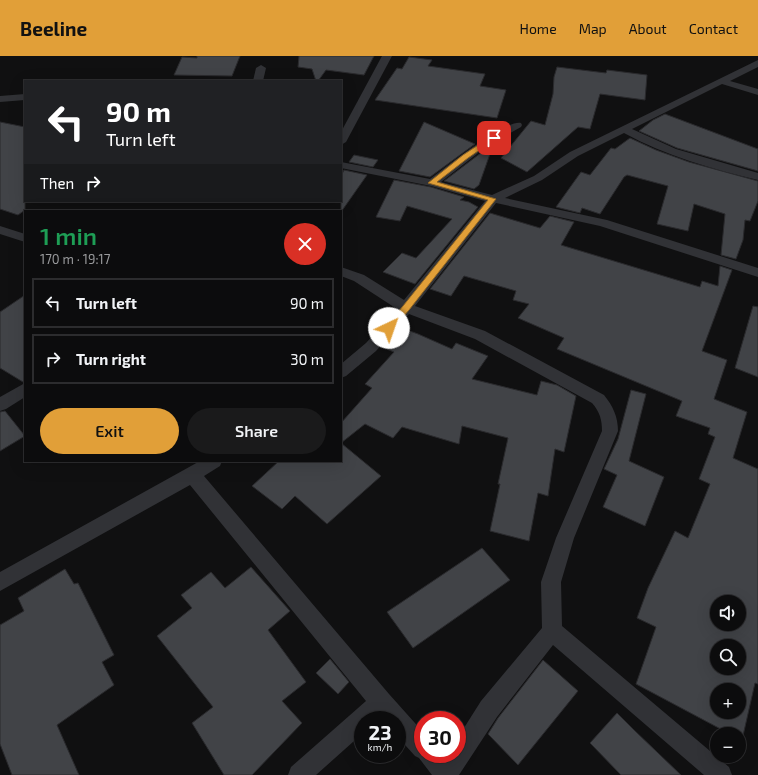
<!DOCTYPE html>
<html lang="en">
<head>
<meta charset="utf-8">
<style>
	body { margin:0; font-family:"Exo 2",sans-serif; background:#1a1a1b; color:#f1f3f6; height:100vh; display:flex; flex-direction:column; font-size:15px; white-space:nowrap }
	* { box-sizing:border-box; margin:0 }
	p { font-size:13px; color:#9a9b9d }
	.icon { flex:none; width:22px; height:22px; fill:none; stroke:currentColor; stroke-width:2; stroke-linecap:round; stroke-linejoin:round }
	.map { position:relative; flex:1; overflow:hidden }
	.details { position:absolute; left:24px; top:154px; width:318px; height:252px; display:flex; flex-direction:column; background:#0c0c0d; border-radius:0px; box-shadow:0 4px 16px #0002,0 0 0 1px #2c2c2e }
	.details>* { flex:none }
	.banner { position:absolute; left:24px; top:24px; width:318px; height:122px; border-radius:0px; box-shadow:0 4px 16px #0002,0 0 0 1px #2c2c2e; background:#202124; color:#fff; overflow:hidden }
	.buttons { position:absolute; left:710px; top:539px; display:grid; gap:8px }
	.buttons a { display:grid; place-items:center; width:36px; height:36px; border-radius:50%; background:#0c0c0d; box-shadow:0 4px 16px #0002,0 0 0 1px #2c2c2e; font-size:20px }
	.speed { position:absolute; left:354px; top:655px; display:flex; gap:8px; font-size:20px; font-weight:700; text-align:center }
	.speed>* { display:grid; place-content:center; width:52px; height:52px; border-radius:50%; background:#0c0c0d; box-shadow:0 4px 16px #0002,0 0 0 1px #2c2c2e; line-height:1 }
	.speed small { font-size:10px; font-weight:400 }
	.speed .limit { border:6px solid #d22; background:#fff; color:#111 }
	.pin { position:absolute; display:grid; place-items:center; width:34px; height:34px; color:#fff; margin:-17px; border-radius:8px; box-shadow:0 2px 6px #0006 }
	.me { position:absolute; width:44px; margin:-22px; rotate:42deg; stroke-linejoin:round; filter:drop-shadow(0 0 3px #0008) }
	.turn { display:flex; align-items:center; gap:14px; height:84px; padding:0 16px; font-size:18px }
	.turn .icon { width:52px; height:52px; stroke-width:2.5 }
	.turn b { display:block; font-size:28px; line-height:34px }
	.then { display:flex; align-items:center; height:38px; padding:0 16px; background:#0003; gap:8px; font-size:15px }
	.round { display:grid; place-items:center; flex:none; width:42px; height:42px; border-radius:21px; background:#1a1a1b }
	.overview { display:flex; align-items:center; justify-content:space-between; height:68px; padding:0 16px }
	h1 { font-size:24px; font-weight:600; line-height:30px; color:#1e9e55 }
	.button { display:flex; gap:8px; margin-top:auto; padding:8px 16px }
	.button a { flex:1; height:46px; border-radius:24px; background:#e19f38; color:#111; font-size:16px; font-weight:600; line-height:46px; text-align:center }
	.button a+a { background:#1a1a1b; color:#f1f3f6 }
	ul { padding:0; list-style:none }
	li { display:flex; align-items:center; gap:12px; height:50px; margin:0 8px 6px; padding:0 8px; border:2px solid #2c2c2e; border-radius:0px }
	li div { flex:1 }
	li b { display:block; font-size:15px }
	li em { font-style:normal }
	header { display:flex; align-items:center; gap:24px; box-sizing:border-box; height:56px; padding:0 20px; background:#e19f38; color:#111 }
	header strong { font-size:19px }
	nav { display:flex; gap:22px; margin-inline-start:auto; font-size:14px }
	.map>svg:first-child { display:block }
	.building { fill:#414347; stroke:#2a2a2d; fill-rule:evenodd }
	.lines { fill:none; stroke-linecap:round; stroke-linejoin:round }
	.minor { fill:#313236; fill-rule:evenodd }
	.route { fill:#e19f38; stroke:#926724 }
</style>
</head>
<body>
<header>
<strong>Beeline</strong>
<nav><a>Home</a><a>Map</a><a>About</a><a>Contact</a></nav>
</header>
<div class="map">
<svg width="758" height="719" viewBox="0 0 758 719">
	<rect width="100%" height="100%" fill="#101011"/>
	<g class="building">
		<path d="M197,0H240L232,20L174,19L182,1L197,2Z"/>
		<path d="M299,0H374L364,19L326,14L318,25H316L312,13L298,11Z"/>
		<path d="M409,1L432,4L428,10L485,18L480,30L506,34L497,62L375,44L397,12L402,13Z"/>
		<path d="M557,11L606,17L607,14L647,19L645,44L600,38L590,73L578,71L527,116L501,102L531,65L545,69L553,38L554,21Z"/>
		<path d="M665,58L758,93V115L677,92L639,75L653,64Z"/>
		<path d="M0,66L25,71V154L18,159L0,153Z"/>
		<path d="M424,66L475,88L430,121L399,115Z"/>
		<path d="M630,82L656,94L689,106L758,125V145L750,165L745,164L743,184L736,203L721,199L725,158L694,148L688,175L657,168L668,130L627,119L624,121L600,158L582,152L580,157L556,151L581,116L590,119L611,92L615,93Z"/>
		<path d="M486,93L491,95L479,129L474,133L444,125Z"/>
		<path d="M354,99L378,104L373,111L349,106Z"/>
		<path d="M344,114L367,119L341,156V120Z"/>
		<path d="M394,124L431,131L464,141L460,144L469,146L478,151L415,228L383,216L402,197L416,202L452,163L407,150L400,165L376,161Z"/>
		<path d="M490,157L540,172L550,160L574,166L561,189L700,231L702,225L718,230L720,210L732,214L702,295L727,304L714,343L747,356L733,402L758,413V628L755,627L742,684L739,683V678H730L636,628L656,571L637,562L648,532L675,475L688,482L710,428L699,423L715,381L708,378L710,372L676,360L682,345L557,293L564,282L518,262L529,248L513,244L516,235L464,220L451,240L430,233ZM717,546H739V568H717ZM717,590H739V612H717ZM717,634H739V656H717Z"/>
		<path d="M25,239V326H23L0,312V256Z"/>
		<path d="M753,250L758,251V321L735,312Z"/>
		<path d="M399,271L418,278L452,293L456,287L488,300L472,323L537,339L541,325L557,329L576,340L564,396L555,393L548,440L538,437L529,485L490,475L500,428H498L508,382L462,370L459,388L402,371L393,382L365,368L341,387V367L372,332L365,328L394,296L384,292Z"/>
		<path d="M631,334L646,338L629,405L664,421L645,470L603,451L617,419L604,413L618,383Z"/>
		<path d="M5,355L25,380L0,395V356Z"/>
		<path d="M341,387L381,420L327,468L295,440L282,453L252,430L279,405H341Z"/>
		<path d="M482,492L510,524L413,592L387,556Z"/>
		<path d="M251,511L290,555L268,574L306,626L282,645L302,667L252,719H224L192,667L213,651L157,580L192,552L181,539L211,516L225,532Z"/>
		<path d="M65,513L74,528L78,527L114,599L102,606L114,629L57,669L79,719H12L0,688V569L24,555L18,542Z"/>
		<path d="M330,603L349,626L338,638L316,617Z"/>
		<path d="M543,604L578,635L518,709L488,678L498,662Z"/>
		<path d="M617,657L633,673L681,719H621L590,687Z"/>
	</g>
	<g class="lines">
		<g class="minor">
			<path d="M382,0H392L346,86L341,89V76Z"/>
			<path d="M758,4V11L730,25L758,33V39L722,28L632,73L676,93L758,117V124C712,113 666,100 624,77L578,100L542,124L505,142L607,164L758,212V221L600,170L496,147L415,250L485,275L604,339C613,350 618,361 618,375L574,482L561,526L562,570L729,711L732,719H704L553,589L497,661L459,719H432L419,702L415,700L397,680V664H383L380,661L377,664H363V677L316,719H288L291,711L366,645L190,429L0,535V516L200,405H222L220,410L204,420L389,638L423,676V698H444L446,700L447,698H457V683L481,645L542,572L541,526L556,482L602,375C602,364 600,356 592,347L475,283L409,258L376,295L346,320L341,322V308L366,287L397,253L354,225L341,220V211L364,219L404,244L485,145L431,130L341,112V106L430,123C445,112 505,63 521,67L522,69L521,71L487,90L441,126L492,139L534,120L570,96Z"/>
			<path d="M261,9L266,12L263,25H253L256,12Z"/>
			<path d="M25,38V44L0,46V40Z"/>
			<path d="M0,170L25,178V186L0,178Z"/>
			<path d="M25,327V341L6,353L0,355V341Z"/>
		</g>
	</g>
	<path class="route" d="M492,80L497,82L468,102L437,126L496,143L409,254L392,274H386V270L403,250L488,144L428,127L463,99Z"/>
</svg>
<div class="buttons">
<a><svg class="icon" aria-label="sound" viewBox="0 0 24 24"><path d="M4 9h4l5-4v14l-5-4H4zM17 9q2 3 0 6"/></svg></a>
<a><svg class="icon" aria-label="search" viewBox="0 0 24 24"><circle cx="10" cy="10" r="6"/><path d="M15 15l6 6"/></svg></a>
<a>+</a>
<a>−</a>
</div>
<div class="speed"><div>23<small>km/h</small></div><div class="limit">30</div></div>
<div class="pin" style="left:494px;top:82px;background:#d93025"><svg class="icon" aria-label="arrive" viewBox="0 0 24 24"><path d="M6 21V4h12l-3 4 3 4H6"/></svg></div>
<svg class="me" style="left:389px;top:272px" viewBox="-20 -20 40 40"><circle r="19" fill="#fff"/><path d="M0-13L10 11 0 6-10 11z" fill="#e19f38"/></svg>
<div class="banner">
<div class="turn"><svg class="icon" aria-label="left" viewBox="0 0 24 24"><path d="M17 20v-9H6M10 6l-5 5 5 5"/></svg><div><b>90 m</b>Turn left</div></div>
<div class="then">Then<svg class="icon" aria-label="right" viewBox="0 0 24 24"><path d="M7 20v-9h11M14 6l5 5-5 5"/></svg></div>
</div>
<section class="details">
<div class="overview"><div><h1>1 min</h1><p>170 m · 19:17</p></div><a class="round" style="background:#d93025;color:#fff"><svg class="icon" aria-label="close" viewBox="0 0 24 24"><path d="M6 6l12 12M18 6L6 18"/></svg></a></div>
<ul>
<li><svg class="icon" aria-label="left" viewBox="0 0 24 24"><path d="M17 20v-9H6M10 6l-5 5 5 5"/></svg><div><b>Turn left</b></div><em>90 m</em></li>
<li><svg class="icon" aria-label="right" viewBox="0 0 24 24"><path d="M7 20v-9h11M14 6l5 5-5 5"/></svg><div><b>Turn right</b></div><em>30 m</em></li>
</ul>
<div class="button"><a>Exit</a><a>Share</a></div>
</section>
</div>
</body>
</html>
